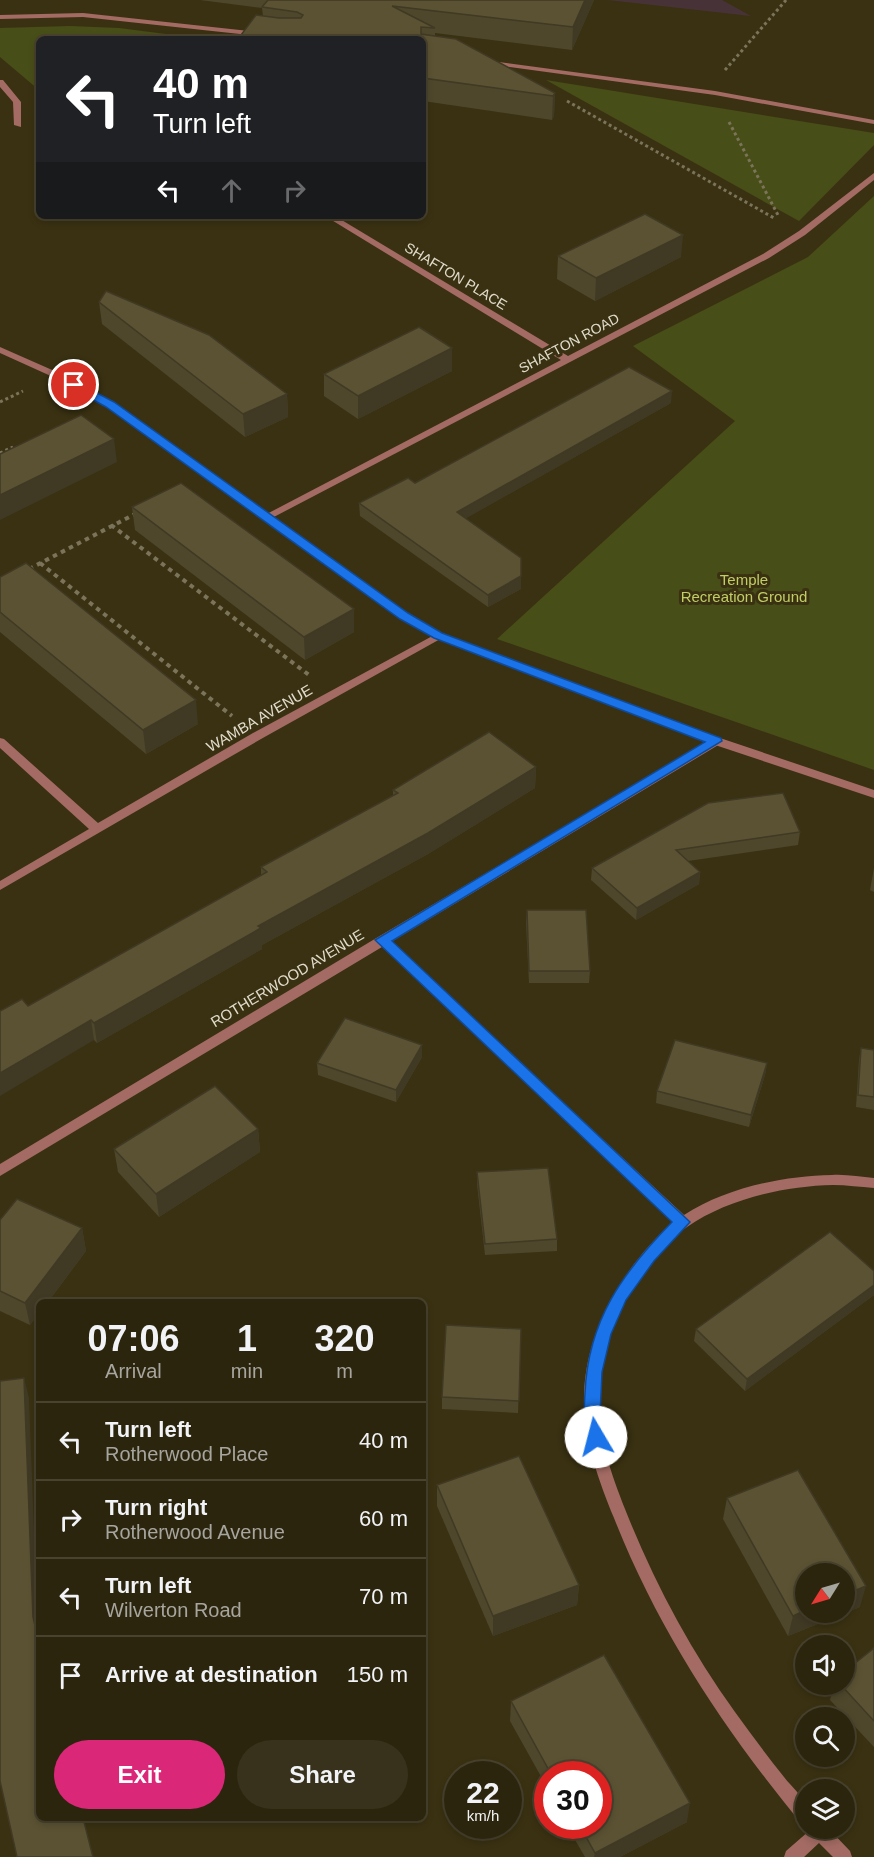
<!DOCTYPE html>
<html lang="en">
<head>
<meta charset="utf-8">
<style>
	body { margin:0; font-family:Helvetica,sans-serif; background:#38311c; color:#f1f3f6; height:100vh; display:flex; flex-direction:column; font-size:22px; white-space:nowrap }
	* { box-sizing:border-box; margin:0 }
	p { font-size:20px; color:#a6a59e }
	.icon { flex:none; width:33px; height:33px; fill:none; stroke:currentColor; stroke-width:2; stroke-linecap:round; stroke-linejoin:round }
	.map { position:relative; flex:1; overflow:hidden }
	.panel { position:absolute; left:36px; top:1299px; width:390px; height:522px; display:flex; flex-direction:column; background:#2c250e; border-radius:9px; box-shadow:0 3px 9px #0003,0 0 0 2px #48422e }
	.panel>* { flex:none }
	.banner { position:absolute; left:36px; top:36px; width:390px; height:183px; border-radius:9px; box-shadow:0 3px 9px #0003,0 0 0 2px #48422e; background:#202124; color:#fff; overflow:hidden }
	.needle { width:39px; rotate:233deg }
	.buttons { position:absolute; left:795px; top:1563px; display:grid; gap:12px }
	.buttons a { display:grid; place-items:center; width:60px; height:60px; border-radius:50%; background:#2c250e; box-shadow:0 3px 9px #0003,0 0 0 2px #48422e; font-size:30px }
	.speed { position:absolute; left:444px; top:1761px; display:flex; gap:12px; font-size:30px; font-weight:700; text-align:center }
	.speed>* { display:grid; place-content:center; width:78px; height:78px; border-radius:50%; background:#2c250e; box-shadow:0 3px 9px #0003,0 0 0 2px #48422e; line-height:1 }
	.speed small { font-size:15px; font-weight:400 }
	.speed .limit { border:9px solid #d22; background:#fff; color:#111 }
	.pin { position:absolute; display:grid; place-items:center; width:51px; height:51px; color:#fff; margin:-26px; border:3px solid #fff; border-radius:50%; box-shadow:0 2px 6px #0007 }
	.me { position:absolute; width:66px; margin:-33px; rotate:352deg; stroke-linejoin:round; filter:drop-shadow(0 0 4px #0008) }
	.turn { display:flex; align-items:center; gap:21px; height:126px; padding:0 18px; font-size:27px }
	.turn .icon { width:78px; height:78px; stroke-width:2.5 }
	.turn b { display:block; font-size:42px; line-height:51px }
	.lanes { display:flex; align-items:center; height:57px; padding:0 18px; background:#0003; justify-content:center; gap:30px; direction:ltr }
	.lanes .off { opacity:.35 }
	.eta { display:flex; justify-content:space-evenly; align-items:center; height:102px; text-align:center }
	.eta b { font-size:36px; font-weight:700; line-height:42px }
	.action { display:flex; gap:12px; margin-top:auto; padding:12px 18px }
	.action a { flex:1; height:69px; border-radius:36px; background:#db2777; color:#fff; font-size:24px; font-weight:700; line-height:69px; text-align:center }
	.action a+a { background:#38311c; color:#f1f3f6 }
	ul { padding:0; list-style:none }
	li { display:flex; align-items:center; gap:18px; height:78px; padding:0 18px; border-top:2px solid #48422e }
	li div { flex:1 }
	li b { display:block; font-size:22px }
	li em { font-style:normal }
	.map>svg:first-child { display:block }
	.industrial { fill:#473337 }
	.green { fill:#484e18 }
	.lines { fill:none; stroke-linecap:round; stroke-linejoin:round }
	.path-far1 { stroke:#7b745a; stroke-width:3; stroke-dasharray:3 3; stroke-linecap:butt }
	.path { stroke:#7b745a; stroke-width:4; stroke-dasharray:4.5 4.5; stroke-linecap:butt }
	.service { fill:#a36b63; fill-rule:evenodd }
	.minor { fill:#a36b63; fill-rule:evenodd }
	.tertiary { fill:#a36b63; fill-rule:evenodd }
	.wall { fill:#4e472c }
	.shaded-wall { fill:#403924 }
	.building { fill:#5b5233; stroke:#403924; stroke-width:1.5 }
	.route { fill:#1a73e8; stroke:#114b97; stroke-width:1.5 }
	.labels { text-anchor:middle; dominant-baseline:central; stroke-width:6; stroke-linejoin:round; paint-order:stroke }
	.far-street-label { font-size:14px; fill:#e1dccb; stroke:#3a3112 }
	.park-label { font-size:15px; fill:#c1ce64; stroke:#3a3112 }
	.street-label { font-size:15px; fill:#e1dccb; stroke:#3a3112 }
</style>
</head>
<body>
<div class="map">
<svg width="874" height="1857" viewBox="0 0 874 1857">
	<rect width="100%" height="100%" fill="#3a3112"/>
	<path class="industrial" d="M608,0H722L751,16Z"/>
	<g class="green">
		<path d="M70,26L119,28L205,39H39V90L0,57V28Z"/>
		<path d="M546,80L874,133V145L799,221Z"/>
		<path d="M874,196V770L497,639L735,421L633,346L808,257Z"/>
	</g>
	<g class="lines">
		<g class="path-far1">
			<path d="M725,70L786,0"/>
			<path d="M567,101L774,218"/>
			<path d="M729,122L779,217"/>
			<path d="M0,402L23,391"/>
			<path d="M0,453L13,447"/>
		</g>
		<g class="path">
			<path d="M111,525L309,675"/>
			<path d="M40,563L232,716"/>
			<path d="M29,569L137,513"/>
		</g>
		<path class="service" d="M0,80H3L21,102V127L14,125L13,102L0,87Z"/>
		<g class="minor">
			<path d="M83,13L259,32L263,34L259,36L83,17L0,19V15Z"/>
			<path d="M484,60L715,91L874,120V124L715,95L487,64H484Z"/>
			<path d="M874,173V180L805,235L769,258L270,519H262L261,517L561,360L325,216H335L568,356L763,254L799,231Z"/>
			<path d="M438,633L443,636L442,638L261,739L0,890V881L89,829L0,748V738L4,739L98,823L253,733Z"/>
			<path d="M716,737L720,738L722,741L720,744L391,942L684,1215C726,1188 782,1176 832,1175C846,1174 860,1177 874,1178V1188C860,1187 847,1185 833,1185C784,1186 727,1199 687,1227C672,1237 660,1253 649,1266C619,1301 599,1348 598,1395C597,1434 611,1473 625,1509C653,1580 690,1650 735,1712C751,1734 767,1756 784,1777C790,1785 800,1793 804,1802C807,1807 806,1817 806,1824L800,1822C724,1729 658,1630 614,1518C598,1479 583,1437 584,1395C586,1328 625,1265 673,1222L382,947L0,1176V1164L378,937Z"/>
			<path d="M808,1828H828L850,1851L852,1857H833L819,1843L804,1857H784L786,1851L809,1831Z"/>
		</g>
		<path class="tertiary" d="M0,347L59,373L113,403L408,614L442,634L720,738L874,790V798L712,744L434,638L400,618L107,407L53,377L0,353Z"/>
	</g>
	<g class="wall">
		<path d="M200,0H594L572,50L435,33V36L555,93L554,116L552,120L423,101V39L263,16L262,8Z"/>
		<path d="M558,256L681,257L595,301L557,279Z"/>
		<path d="M99,302L287,394L288,417L245,437L102,324Z"/>
		<path d="M452,371L358,419L324,396V374Z"/>
		<path d="M671,403L466,518L521,589L488,607L360,516L359,503L415,483Z"/>
		<path d="M132,507L354,609V632L305,660L135,530Z"/>
		<path d="M0,577L198,724L146,754L0,632Z"/>
		<path d="M536,767L535,788L428,854L262,945V949L97,1043L94,1040L28,1006L261,875V867L393,796V790Z"/>
		<path d="M708,803L800,832L798,845L688,861L700,872L699,884L636,920L591,880L592,868Z"/>
		<path d="M874,868V892L870,890Z"/>
		<path d="M527,910L590,971L589,983H529L526,923Z"/>
		<path d="M422,1045V1057L396,1102L318,1075L317,1063Z"/>
		<path d="M861,1048L874,1050V1110L856,1107L859,1060Z"/>
		<path d="M767,1063L765,1075L749,1127L656,1103L657,1091Z"/>
		<path d="M258,1129L260,1152L159,1217L118,1172L114,1149Z"/>
		<path d="M477,1172L557,1239V1251L485,1255L477,1184Z"/>
		<path d="M0,1220L82,1228L86,1251L48,1302H39V1313L30,1325L0,1311Z"/>
		<path d="M874,1271V1295L745,1391L694,1341L696,1329Z"/>
		<path d="M521,1329L518,1413L442,1409V1397Z"/>
		<path d="M437,1485L579,1585L577,1605L493,1636L437,1506Z"/>
		<path d="M727,1498L860,1607L788,1636L723,1519Z"/>
		<path d="M874,1648V1747L830,1700L834,1684H844Z"/>
		<path d="M511,1701L687,1822L620,1857H585L567,1826H598V1774H548V1789L510,1721Z"/>
	</g>
	<g class="shaded-wall">
		<path d="M585,0H594L572,50L573,27Z"/>
		<path d="M555,93L554,116L552,120L553,96Z"/>
		<path d="M683,235L681,257L595,301L596,278Z"/>
		<path d="M452,348V371L358,419V396Z"/>
		<path d="M672,391L671,403L456,524L457,512Z"/>
		<path d="M287,394L288,417L245,437L243,414Z"/>
		<path d="M114,439L117,462L0,520V495Z"/>
		<path d="M521,576V589L488,607V595Z"/>
		<path d="M354,609V632L305,660L304,637Z"/>
		<path d="M196,700L198,724L146,754L143,730Z"/>
		<path d="M536,767L535,788L428,854L262,945V949L97,1043L94,1023L258,926Z"/>
		<path d="M700,872L699,884L636,920L637,908Z"/>
		<path d="M91,1020L94,1040L0,1096V1073Z"/>
		<path d="M422,1045V1057L396,1102V1090Z"/>
		<path d="M767,1063L765,1075L749,1127L751,1115Z"/>
		<path d="M258,1129L260,1152L159,1217L156,1194Z"/>
		<path d="M82,1228L86,1251L48,1302H39V1313L30,1325L25,1303Z"/>
		<path d="M874,1285V1295L745,1391L747,1379Z"/>
		<path d="M24,1378L29,1398L38,1637L33,1617Z"/>
		<path d="M579,1585L577,1605L493,1636V1616Z"/>
		<path d="M866,1586L860,1607L788,1636L793,1616L806,1610V1612H844V1595Z"/>
		<path d="M690,1803L687,1822L620,1857H594L595,1853Z"/>
	</g>
	<g class="building">
		<path d="M268,0H585L573,27L392,6L435,28L421,27V34L456,39L555,93L553,96L423,78V39H238L256,15L279,18H301L303,15L297,12L262,7Z"/>
		<path d="M645,214L683,235L596,278L558,256Z"/>
		<path d="M106,291L209,335L287,394L243,414L99,302Z"/>
		<path d="M419,327L452,348L358,396L324,374Z"/>
		<path d="M629,367L672,391L457,512L521,558V576L488,595L359,503L408,478L415,483Z"/>
		<path d="M81,415L114,439L0,495V454Z"/>
		<path d="M181,483L354,609L304,637L132,507Z"/>
		<path d="M26,563L196,700L143,730L0,612V577Z"/>
		<path d="M489,732L536,767L428,833L258,926L261,928L94,1023L91,1020L0,1073V1011L22,999L28,1006L267,872L261,867L398,793L393,790Z"/>
		<path d="M783,793L800,832L676,850L700,872L637,908L592,868L708,803Z"/>
		<path d="M527,910H586L590,971H529Z"/>
		<path d="M345,1018L422,1045L396,1090L317,1063Z"/>
		<path d="M675,1040L767,1063L751,1115L657,1091Z"/>
		<path d="M861,1048L874,1050V1097L858,1095Z"/>
		<path d="M215,1086L258,1129L156,1194L114,1149Z"/>
		<path d="M548,1168L557,1239L485,1244L477,1172Z"/>
		<path d="M17,1199L82,1228L25,1303L0,1291V1220Z"/>
		<path d="M830,1232L874,1271V1285L747,1379L696,1329Z"/>
		<path d="M446,1325L521,1329L519,1401L442,1397Z"/>
		<path d="M24,1378L33,1617L39,1643V1818H83L93,1857H17L0,1781V1381Z"/>
		<path d="M519,1456L579,1585L493,1616L437,1485Z"/>
		<path d="M798,1470L866,1586L844,1595V1574H806V1610L793,1616L727,1498Z"/>
		<path d="M874,1648V1721L840,1684H844V1672Z"/>
		<path d="M604,1655L690,1803L595,1853L580,1826H598V1774H551L511,1701Z"/>
	</g>
	<path class="route" d="M70,383H78L114,402L408,613L442,633L721,738L722,741L392,941L690,1222L654,1261L626,1300L611,1334L602,1372L600,1416L604,1437L602,1442L596,1444L590,1442C583,1426 584,1410 585,1393C588,1320 623,1272 672,1222L375,940L705,742L434,638L400,619L106,407L70,387Z"/>
	<g class="labels">
		<g class="far-street-label">
			<text transform="translate(456 276) rotate(31)">SHAFTON PLACE</text>
			<text transform="translate(569 343) rotate(-28)">SHAFTON ROAD</text>
		</g>
		<g class="park-label">
			<text x="744" y="579">Temple<tspan x="744" dy="17">Recreation Ground</tspan></text>
		</g>
		<g class="street-label">
			<text transform="translate(259 718) rotate(-30)">WAMBA AVENUE</text>
			<text transform="translate(287 978) rotate(-31)">ROTHERWOOD AVENUE</text>
		</g>
	</g>
</svg>
<div class="buttons">
<a><svg class="needle" viewBox="-14 -14 28 28"><path d="M0-13l5 13h-10z" fill="#e53935"/><path d="M0 13l5-13h-10z" fill="#a6a59e"/></svg></a>
<a><svg class="icon" aria-label="sound" viewBox="0 0 24 24"><path d="M4 9h4l5-4v14l-5-4H4zM17 9q2 3 0 6"/></svg></a>
<a><svg class="icon" aria-label="search" viewBox="0 0 24 24"><circle cx="10" cy="10" r="6"/><path d="M15 15l6 6"/></svg></a>
<a><svg class="icon" aria-label="layers" viewBox="0 0 24 24"><path d="M12 4l9 5-9 5-9-5zM3 14l9 5 9-5"/></svg></a>
</div>
<div class="speed"><div>22<small>km/h</small></div><div class="limit">30</div></div>
<div class="pin" style="left:74px;top:385px;background:#d93025"><svg class="icon" aria-label="arrive" viewBox="0 0 24 24"><path d="M6 21V4h12l-3 4 3 4H6"/></svg></div>
<svg class="me" style="left:596px;top:1437px" viewBox="-20 -20 40 40"><circle r="19" fill="#fff"/><path d="M0-13L10 11 0 6-10 11z" fill="#1a73e8"/></svg>
<div class="banner">
<div class="turn"><svg class="icon" aria-label="left" viewBox="0 0 24 24"><path d="M17 20v-9H6M10 6l-5 5 5 5"/></svg><div><b>40 m</b>Turn left</div></div>
<div class="lanes"><svg class="icon" aria-label="left" viewBox="0 0 24 24"><path d="M17 20v-9H6M10 6l-5 5 5 5"/></svg><svg class="icon off" aria-label="ahead" viewBox="0 0 24 24"><path d="M12 20V5M6 11l6-6 6 6"/></svg><svg class="icon off" aria-label="right" viewBox="0 0 24 24"><path d="M7 20v-9h11M14 6l5 5-5 5"/></svg></div>
</div>
<section class="panel">
<div class="eta">
<div><b>07:06</b><p>Arrival</p></div>
<div><b>1</b><p>min</p></div>
<div><b>320</b><p>m</p></div>
</div>
<ul>
<li><svg class="icon" aria-label="left" viewBox="0 0 24 24"><path d="M17 20v-9H6M10 6l-5 5 5 5"/></svg><div><b>Turn left</b><p>Rotherwood Place</p></div><em>40 m</em></li>
<li><svg class="icon" aria-label="right" viewBox="0 0 24 24"><path d="M7 20v-9h11M14 6l5 5-5 5"/></svg><div><b>Turn right</b><p>Rotherwood Avenue</p></div><em>60 m</em></li>
<li><svg class="icon" aria-label="left" viewBox="0 0 24 24"><path d="M17 20v-9H6M10 6l-5 5 5 5"/></svg><div><b>Turn left</b><p>Wilverton Road</p></div><em>70 m</em></li>
<li><svg class="icon" aria-label="arrive" viewBox="0 0 24 24"><path d="M6 21V4h12l-3 4 3 4H6"/></svg><div><b>Arrive at destination</b></div><em>150 m</em></li>
</ul>
<div class="action"><a>Exit</a><a>Share</a></div>
</section>
</div>
</body>
</html>
